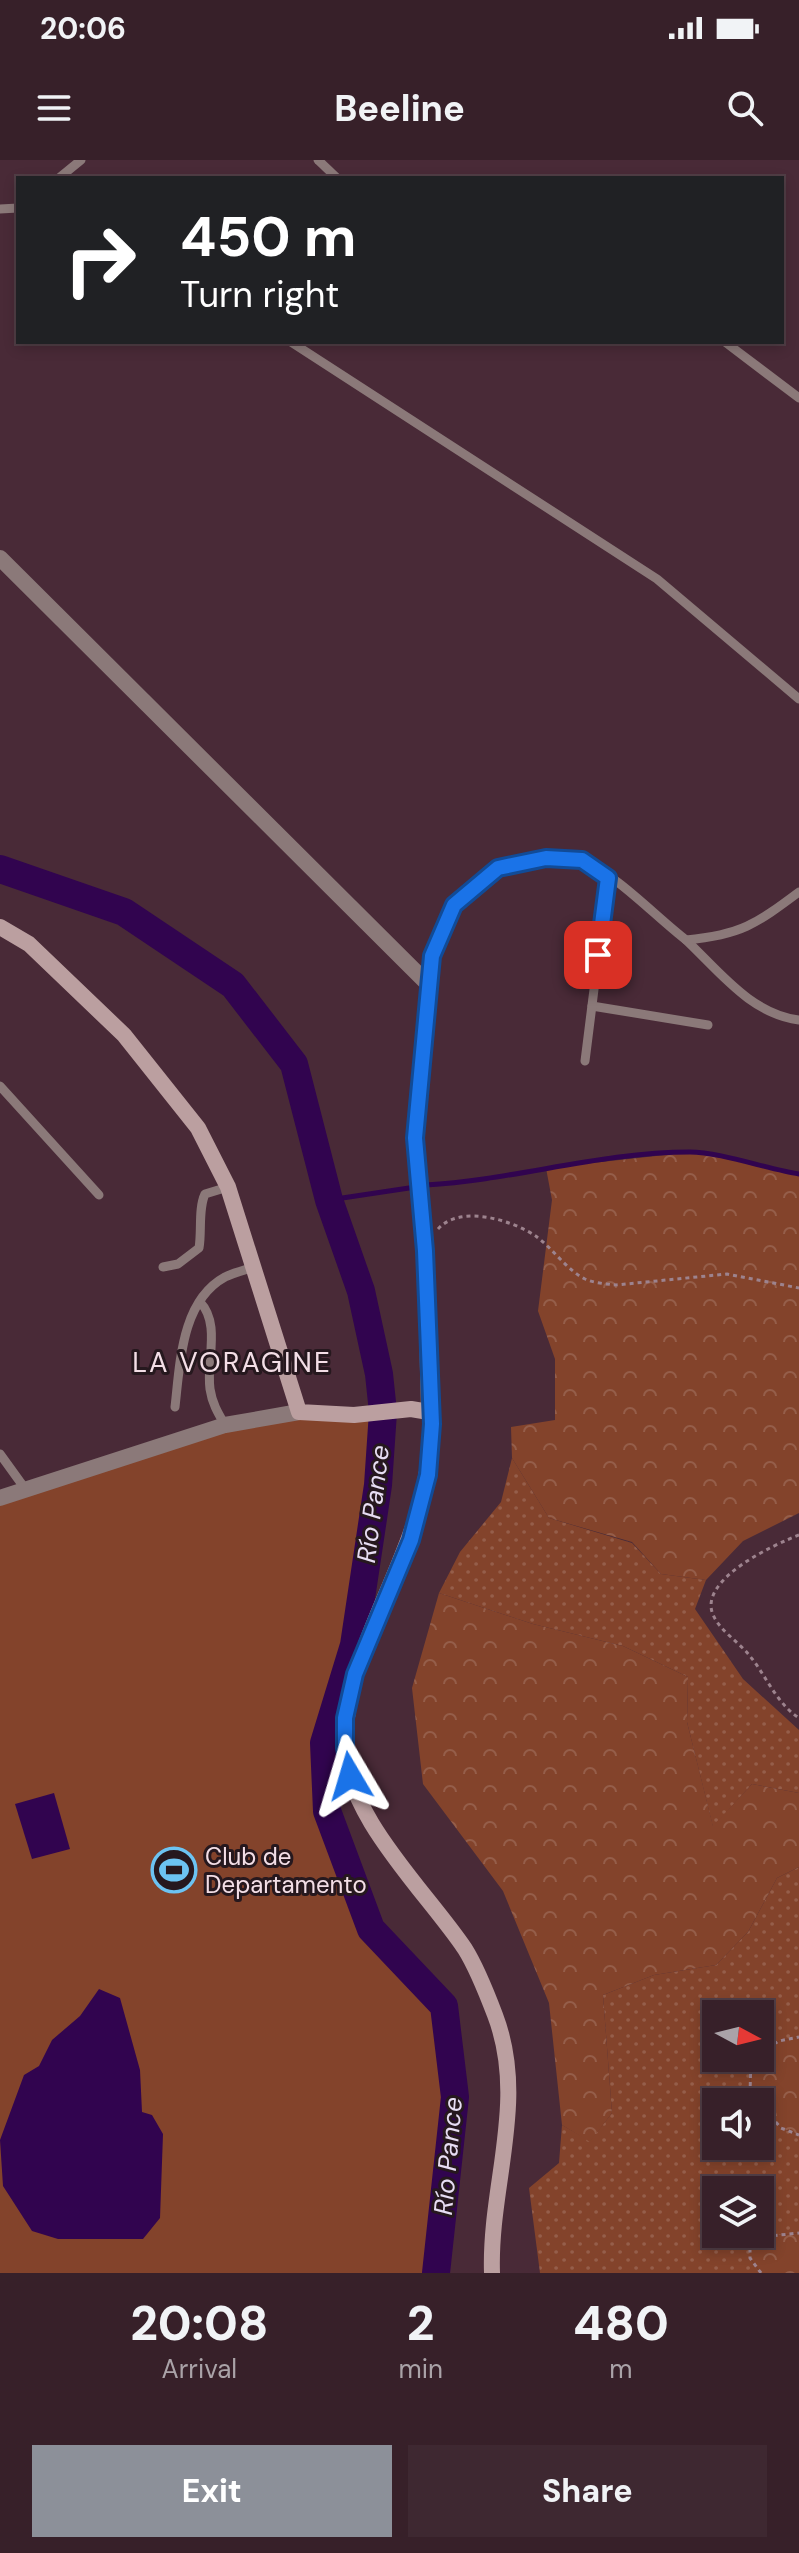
<!DOCTYPE html>
<html lang="en">
<head>
<meta charset="utf-8">
<style>
	body { margin:0; font-family:"DM Sans",sans-serif; background:#3e2831; color:#f1f3f6; height:100vh; display:flex; flex-direction:column; font-size:30px; white-space:nowrap }
	* { box-sizing:border-box; margin:0 }
	p { font-size:26px; color:#aaa3a8 }
	.icon { flex:none; width:44px; height:44px; fill:none; stroke:currentColor; stroke-width:2; stroke-linecap:round; stroke-linejoin:round }
	.map { position:relative; height:2113px; overflow:hidden }
	.details { display:flex; flex-direction:column; background:#372029; flex:1 }
	.details>* { flex:none }
	.banner { position:absolute; left:16px; top:16px; width:768px; height:168px; border-radius:0px; box-shadow:0 4px 12px #0003,0 0 0 2px #513e46; background:#202124; color:#fff; overflow:hidden }
	.needle { width:52px; rotate:97deg }
	.buttons { position:absolute; left:702px; top:1840px; display:grid; gap:16px }
	.buttons a { display:grid; place-items:center; width:72px; height:72px; border-radius:0px; background:#372029; box-shadow:0 4px 12px #0003,0 0 0 2px #513e46; font-size:40px }
	.pin { position:absolute; display:grid; place-items:center; width:68px; height:68px; color:#fff; margin:-34px; border-radius:16px; box-shadow:0 4px 12px #0006 }
	.me { position:absolute; width:88px; margin:-44px; rotate:353deg; stroke-linejoin:round; filter:drop-shadow(0 0 6px #0008) }
	.turn { display:flex; align-items:center; gap:28px; height:168px; padding:0 32px; font-size:36px }
	.turn .icon { width:104px; height:104px; stroke-width:2.5 }
	.turn b { display:block; font-size:56px; line-height:68px }
	.eta { display:flex; justify-content:space-evenly; align-items:center; height:136px; text-align:center }
	.eta b { font-size:48px; font-weight:800; line-height:56px }
	.action { display:flex; gap:16px; margin-top:auto; padding:16px 32px }
	.action a { flex:1; height:92px; border-radius:0px; background:#8c9099; color:#fff; font-size:32px; font-weight:800; line-height:92px; text-align:center }
	.action a+a { background:#3e2831; color:#f1f3f6 }
	.status { display:flex; justify-content:space-between; align-items:center; height:56px; padding:0 40px; background:#372029; direction:ltr }
	.status svg { height:22px; fill:currentColor }
	header { display:flex; justify-content:space-between; align-items:center; height:104px; padding:0 32px; background:#372029; font-size:36px; font-weight:800 }
	.map>svg:first-child { display:block }
	.grass { fill:url(#grass-dots); fill-rule:evenodd }
	.forest { fill:url(#forest-crowns) }
	.pitch { fill:#83432b }
	.water { fill:#31044f }
	.lines { fill:none; stroke-linecap:round; stroke-linejoin:round }
	.stream { stroke:#31044f; stroke-width:5 }
	.river { stroke:#31044f; stroke-width:28 }
	.path { stroke:#9d838e; stroke-width:3; stroke-dasharray:4 4; stroke-linecap:butt }
	.lane { stroke:#8b7979; stroke-width:9 }
	.street { stroke:#8b7979; stroke-width:16 }
	.secondary { stroke:#bb9fa0; stroke-width:16 }
	.route-casing { stroke:#114b97; stroke-width:20 }
	.route { stroke:#1a73e8; stroke-width:14 }
	.labels { text-anchor:middle; dominant-baseline:central; stroke-width:6; stroke-linejoin:round; paint-order:stroke }
	.poi-label { font-size:24px; fill:#f3dee6; stroke:#26181e; text-anchor:start }
	.water-label { font-size:26px; font-style:italic; fill:#e7ddf3; stroke:#26181e }
	.quarter-label { font-size:28px; letter-spacing:2px; fill:#f3dee6; stroke:#26181e }
</style>
</head>
<body>
<div class="status"><b>20:06</b><svg viewBox="0 0 49 12"><path d="M0 12V9h3v3zM5 12V6h3v6zM10 12V3h3v9zM15 12V0h3v12zM26 1h20v11H26zM47 4h2v5h-2z"/></svg></div>
<header><svg class="icon" aria-label="menu" viewBox="0 0 24 24"><path d="M4 6h16M4 12h16M4 18h16"/></svg>Beeline<svg class="icon" aria-label="search" viewBox="0 0 24 24"><circle cx="10" cy="10" r="6"/><path d="M15 15l6 6"/></svg></header>
<div class="map">
<svg width="799" height="2113" viewBox="0 0 799 2113">
	<defs>
		<pattern id="grass-dots" width="8" height="8" patternUnits="userSpaceOnUse" patternTransform="scale(2)"><rect width="8" height="8" fill="#83432b"/><path d="M2 2h.1M6 6h.1" fill="none" stroke="#955e4a" stroke-width="1.8" stroke-linecap="round"/></pattern>
		<pattern id="forest-crowns" width="20" height="18" patternUnits="userSpaceOnUse" patternTransform="scale(2)"><rect width="20" height="18" fill="#83432b"/><path d="M2 6a3 3 0 1 1 6 0M12 15a3 3 0 1 1 6 0" fill="none" stroke="#955e4a"/></pattern>
	</defs>
	<rect width="100%" height="100%" fill="#492a37"/>
	<g class="grass">
		<path d="M512,1298L549,1358L632,1383L661,1414L706,1420L695,1449L743,1519L799,1570V1633L752,1624L713,1667L687,1562L688,1517L623,1486L533,1464L439,1433L460,1392L501,1342Z"/>
		<path d="M799,1707V1877L779,1881L760,1892V1854H716V1898H751L750,1934L758,1942H716V1986H760V1944L781,1968L799,1975V2073L770,2076L750,2098L761,2113H540L529,2028L559,2003L562,1965L590,1981L612,1953L603,1835L654,1815L716,1805L748,1772L777,1718ZM716,2030H760V2074H716Z"/>
	</g>
	<g class="forest">
		<path d="M693,992L799,1014V1353L743,1381L706,1420L661,1414L632,1382L549,1358L512,1298L511,1267L555,1260V1199L538,1151L552,1040L546,1008Z"/>
		<path d="M439,1433L533,1464L623,1486L688,1517L687,1562L713,1666L752,1624L799,1633V1707L777,1718L748,1772L716,1805L654,1815L603,1835L612,1953L590,1982L562,1965L549,1843L503,1731L423,1624L412,1528Z"/>
		<path d="M799,1877V1975L781,1968L750,1934L751,1898H760V1892L779,1881Z"/>
		<path d="M799,2073V2113H761L750,2098V2087L770,2076Z"/>
	</g>
	<path class="pitch" d="M383,1252L378,1325L354,1484L324,1583L327,1650L371,1769L444,1846L455,1937L436,2113H0V1338L225,1265Z"/>
	<g class="water">
		<path d="M54,1633L70,1689L32,1699L15,1644Z"/>
		<path d="M99,1829L120,1838L140,1910L142,1952L152,1955L163,1974L160,2058L143,2079H58L32,2071L3,2026L0,1980L24,1915L39,1906L52,1880L80,1856Z"/>
	</g>
	<g class="lines">
		<g class="stream">
			<path d="M426,1025C514,1020 601,992 690,992C720,992 767,1009 799,1014"/>
			<path d="M329,1040L409,1028"/>
		</g>
		<path class="river" d="M0,709L124,752L233,825L294,904L329,1040L361,1131L379,1214L383,1252L378,1325L354,1485L324,1583L327,1651L371,1769L444,1846L455,1937L436,2113"/>
		<g class="path">
			<path d="M438,1069C460,1044 513,1060 537,1077C553,1089 567,1110 585,1119C594,1123 606,1124 616,1125L727,1114L799,1128"/>
			<path d="M799,1375C773,1385 702,1418 712,1452C718,1470 738,1481 749,1495C766,1515 776,1543 799,1558"/>
			<path d="M760,1892L779,1881L799,1877"/>
			<path d="M751,1898L750,1934L758,1942"/>
			<path d="M760,1944L781,1968L799,1975"/>
			<path d="M761,2113L750,2098V2087L770,2076L799,2073"/>
		</g>
		<g class="lane">
			<path d="M318,0L337,18"/>
			<path d="M59,18L81,0"/>
			<path d="M0,49L18,48"/>
			<path d="M291,182L657,419L799,539"/>
			<path d="M725,182L799,238"/>
			<path d="M686,780C720,812 751,854 799,860"/>
			<path d="M429,825C436,759 461,716 528,702C544,699 568,695 583,701C617,715 656,757 686,780C741,775 756,764 799,732"/>
			<path d="M592,846L708,865"/>
			<path d="M585,901L608,718"/>
			<path d="M0,926L99,1035"/>
			<path d="M163,1107L178,1104L199,1088C202,1071 198,1049 205,1034L228,1027"/>
			<path d="M200,1142C221,1164 206,1201 210,1229C212,1243 218,1253 225,1265"/>
			<path d="M175,1247C180,1204 181,1141 225,1117C233,1113 245,1110 254,1107"/>
			<path d="M0,1294L26,1330"/>
		</g>
		<g class="street">
			<path d="M0,398L429,825L415,978L425,1091L429,1252"/>
			<path d="M0,1338L225,1265L299,1252"/>
		</g>
		<path class="secondary" d="M0,767L29,784L124,875L198,968L228,1027L299,1252L354,1255L411,1249L429,1252C432,1266 430,1280 429,1294C421,1396 346,1481 345,1583C344,1655 427,1732 465,1789C477,1808 487,1834 495,1855C528,1941 489,2025 492,2113"/>
	</g>
	<g class="lines">
		<g class="route-casing">
			<path id="route" d="M350,1616L345,1588V1558L355,1514L411,1380L428,1315L432,1264L425,1091L415,978L432,796L454,745L498,708L546,698L582,700L608,718L598,795"/>
		</g>
		<use href="#route" class="route"/>
	</g>
	<defs>
		<g id="stadium-ring" transform="scale(2.3)"><circle r="9.5" fill="#26181e" stroke="#6cc3f2" stroke-width="1.5"/><path d="M0-5a6.5 5 0 1 0 0 10a6.5 5 0 1 0 0-10ZM-3.5-1.8h7v3.6h-7Z" fill="#6cc3f2"/></g>
	</defs>
	<g fill-rule="evenodd">
		<use href="#stadium-ring" x="174" y="1710"/>
	</g>
	<g class="labels">
		<g class="poi-label">
			<text x="205" y="1696">Club de<tspan x="205" dy="28">Departamento</tspan></text>
		</g>
		<g class="water-label">
			<text transform="translate(373 1344) rotate(-83)">Río Pance</text>
			<text transform="translate(448 1996) rotate(-85)">Río Pance</text>
		</g>
		<g class="quarter-label">
			<text x="232" y="1202">LA VORAGINE</text>
		</g>
	</g>
</svg>
<div class="buttons">
<a><svg class="needle" viewBox="-14 -14 28 28"><path d="M0-13l5 13h-10z" fill="#e53935"/><path d="M0 13l5-13h-10z" fill="#aaa3a8"/></svg></a>
<a><svg class="icon" aria-label="sound" viewBox="0 0 24 24"><path d="M4 9h4l5-4v14l-5-4H4zM17 9q2 3 0 6"/></svg></a>
<a><svg class="icon" aria-label="layers" viewBox="0 0 24 24"><path d="M12 4l9 5-9 5-9-5zM3 14l9 5 9-5"/></svg></a>
</div>
<div class="pin" style="left:598px;top:795px;background:#d93025"><svg class="icon" aria-label="arrive" viewBox="0 0 24 24"><path d="M6 21V4h12l-3 4 3 4H6"/></svg></div>
<svg class="me" style="left:350px;top:1616px" viewBox="-20 -20 40 40"><path d="M0-17L14 15 0 8-14 15z" fill="#1a73e8" stroke="#fff" stroke-width="4"/></svg>
<div class="banner">
<div class="turn"><svg class="icon" aria-label="right" viewBox="0 0 24 24"><path d="M7 20v-9h11M14 6l5 5-5 5"/></svg><div><b>450 m</b>Turn right</div></div>
</div>
</div>
<section class="details">
<div class="eta">
<div><b>20:08</b><p>Arrival</p></div>
<div><b>2</b><p>min</p></div>
<div><b>480</b><p>m</p></div>
</div>
<div class="action"><a>Exit</a><a>Share</a></div>
</section>
</body>
</html>
